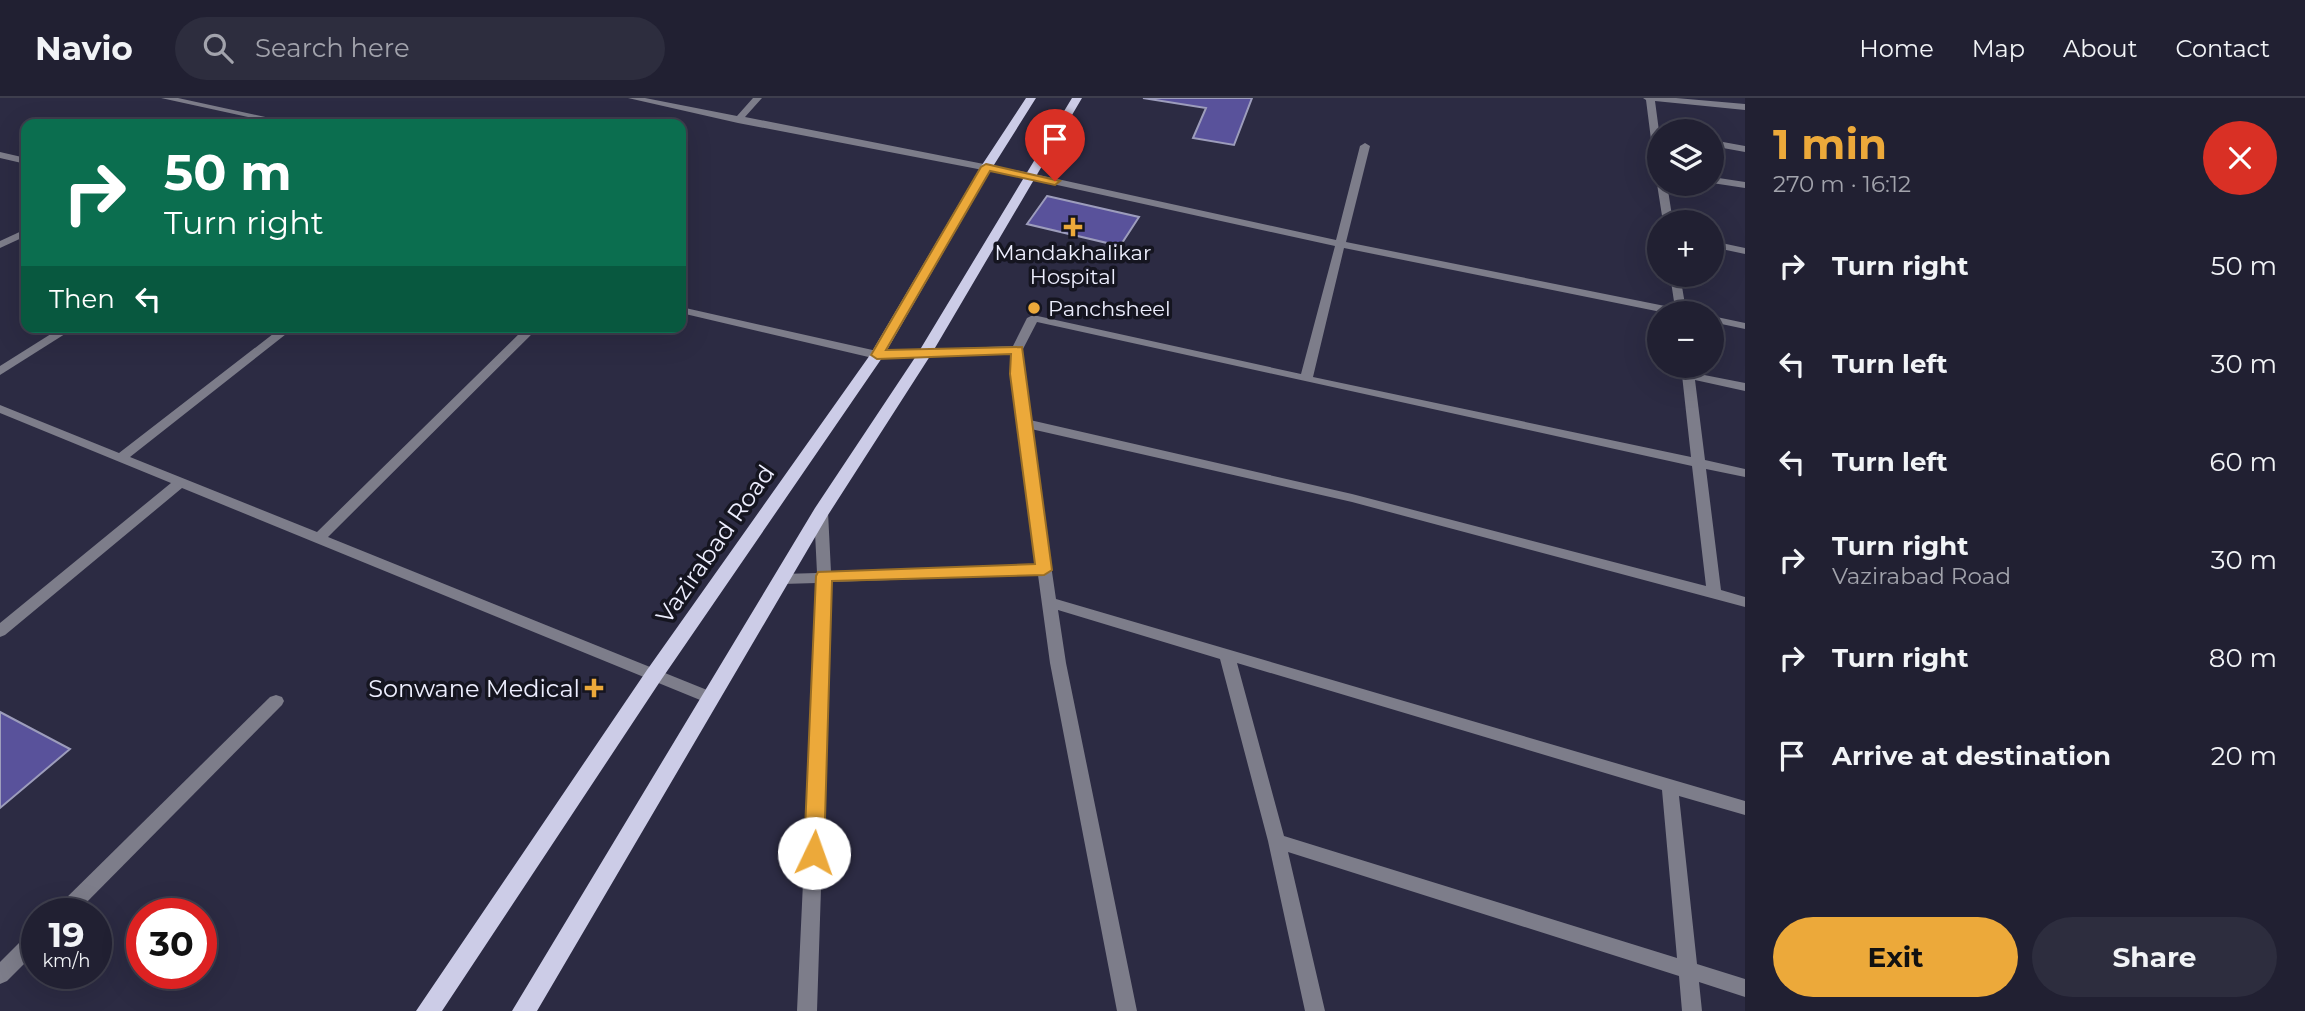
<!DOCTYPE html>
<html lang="en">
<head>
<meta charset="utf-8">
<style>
	body { margin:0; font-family:Montserrat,sans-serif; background:#2d2d3e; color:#f1f3f6; height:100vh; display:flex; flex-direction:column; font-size:26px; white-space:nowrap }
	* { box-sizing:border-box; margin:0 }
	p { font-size:23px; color:#a2a3ac }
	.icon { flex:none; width:38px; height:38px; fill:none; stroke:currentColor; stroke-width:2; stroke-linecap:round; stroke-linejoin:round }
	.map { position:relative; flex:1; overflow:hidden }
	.panel { display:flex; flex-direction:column; background:#212032; width:560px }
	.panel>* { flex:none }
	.banner { position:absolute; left:21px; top:21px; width:665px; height:214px; border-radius:14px; box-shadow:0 7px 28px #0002,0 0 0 2px #3e3e4d; background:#0b6e4f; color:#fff; overflow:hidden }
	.buttons { position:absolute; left:1647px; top:21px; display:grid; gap:14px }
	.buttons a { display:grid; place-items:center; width:77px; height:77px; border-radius:50%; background:#212032; box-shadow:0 7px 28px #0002,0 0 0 2px #3e3e4d; font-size:35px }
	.speed { position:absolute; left:21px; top:800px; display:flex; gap:14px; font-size:35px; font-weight:700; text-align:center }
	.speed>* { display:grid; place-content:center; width:91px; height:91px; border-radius:50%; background:#212032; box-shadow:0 7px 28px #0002,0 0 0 2px #3e3e4d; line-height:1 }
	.speed small { font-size:18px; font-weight:400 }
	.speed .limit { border:10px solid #d22; background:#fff; color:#111 }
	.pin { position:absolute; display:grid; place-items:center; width:60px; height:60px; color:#fff; margin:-72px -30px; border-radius:50% 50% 50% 0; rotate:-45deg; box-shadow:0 0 7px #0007 }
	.pin .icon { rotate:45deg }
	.me { position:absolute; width:77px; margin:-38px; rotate:3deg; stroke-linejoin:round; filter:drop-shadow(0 0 5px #0008) }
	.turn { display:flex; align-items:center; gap:24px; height:147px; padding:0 28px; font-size:32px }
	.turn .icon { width:91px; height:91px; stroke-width:2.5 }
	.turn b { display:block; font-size:49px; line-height:60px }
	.then { display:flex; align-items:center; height:66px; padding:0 28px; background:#0003; gap:14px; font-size:26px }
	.round { display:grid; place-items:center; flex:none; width:74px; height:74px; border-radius:37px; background:#2d2d3e }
	.head { display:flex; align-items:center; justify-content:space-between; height:119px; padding:0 28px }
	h1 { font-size:42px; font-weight:700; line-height:52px; color:#eca93a }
	.action { display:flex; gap:14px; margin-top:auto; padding:14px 28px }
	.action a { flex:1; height:80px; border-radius:42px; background:#eca93a; color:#111; font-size:28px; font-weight:700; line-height:80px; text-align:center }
	.action a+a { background:#2d2d3e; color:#f1f3f6 }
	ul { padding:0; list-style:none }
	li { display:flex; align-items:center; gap:21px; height:98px; padding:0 28px }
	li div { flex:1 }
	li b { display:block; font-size:26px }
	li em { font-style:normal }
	header { display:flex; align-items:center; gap:42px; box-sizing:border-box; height:98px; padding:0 35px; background:#212032; border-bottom:2px solid #3e3e4d }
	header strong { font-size:33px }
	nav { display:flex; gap:38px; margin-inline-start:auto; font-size:24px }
	.search { width:490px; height:63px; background:#2d2d3e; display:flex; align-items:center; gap:18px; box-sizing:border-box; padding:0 24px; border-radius:38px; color:#a2a3ac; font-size:26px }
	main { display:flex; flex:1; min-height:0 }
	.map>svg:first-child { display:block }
	.building { fill:#59529b; stroke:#9d9dbc; stroke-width:2 }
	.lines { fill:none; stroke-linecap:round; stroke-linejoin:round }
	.minor { fill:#7d7d8a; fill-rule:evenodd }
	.primary { fill:#cccce7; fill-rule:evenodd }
	.route { fill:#eca93a; stroke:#996e26; stroke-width:2 }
	.poi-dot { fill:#eca93a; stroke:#151520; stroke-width:2.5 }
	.labels { text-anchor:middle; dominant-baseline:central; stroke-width:7; stroke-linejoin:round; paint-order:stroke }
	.far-poi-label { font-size:21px; fill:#edeefe; stroke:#151520 }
	.street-label { font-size:24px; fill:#edeefe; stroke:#151520 }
	.poi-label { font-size:24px; fill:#edeefe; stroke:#151520; text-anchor:end }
</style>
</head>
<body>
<header>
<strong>Navio</strong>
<div class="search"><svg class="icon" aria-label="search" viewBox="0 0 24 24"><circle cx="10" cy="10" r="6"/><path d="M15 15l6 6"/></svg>Search here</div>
<nav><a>Home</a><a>Map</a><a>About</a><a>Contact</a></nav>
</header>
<main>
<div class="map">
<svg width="1745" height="913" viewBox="0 0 1745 913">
	<rect width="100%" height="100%" fill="#2c2b43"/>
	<g class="building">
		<path d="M1143,0H1252L1234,47L1193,40L1206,10Z"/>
		<path d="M1047,98L1139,119L1120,148L1027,126Z"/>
		<path d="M0,614L70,651L0,710Z"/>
	</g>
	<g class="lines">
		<g class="minor">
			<path d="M161,0H178L297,26H280Z"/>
			<path d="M628,0H645L737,18L753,0H762L745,19L1030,75L1336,142L1360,48L1365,45L1370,48L1346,144L1675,210L1670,177H1680L1686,212L1690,215H1666L1344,150L1313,279L1691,359L1681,268H1693L1694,275L1745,285V293L1695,282L1705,362L1745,371V379L1706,371L1721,492L1745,499V509L1352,404L1031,331L1056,501L1745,703V717L1679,698L1697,866L1745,881V899L1699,884L1702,913H1682L1679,878L1288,754L1325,913H1305L1268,743L1220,561L1058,512L1066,565L1137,913H1117L1050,565L1038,477L831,484L817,913H797L817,485L782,486L775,481L782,476L817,475L814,414L821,409L828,414L831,474L1037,467L1011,276V255L877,261L681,215V209L877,253L1013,248L1027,220L1033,217L1301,276L1335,148L1030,81L738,25ZM1037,224L1692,368L1706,488L1352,396L1030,322L1023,276V251ZM1237,565L1662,692L1677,860L1284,738Z"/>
			<path d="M1643,0H1676L1745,6V12L1655,3L1659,33V68L1654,65L1646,2Z"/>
			<path d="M1712,42L1745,48V54L1712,48Z"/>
			<path d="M0,54L26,60V66L0,60Z"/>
			<path d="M1712,79L1745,84V90L1712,85Z"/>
			<path d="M1659,84V86H1667L1673,124H1663L1657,86Z"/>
			<path d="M26,131V138L0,150V143Z"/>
			<path d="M1712,143L1745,150V156L1712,149Z"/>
			<path d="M1712,218L1745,225V231L1712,224Z"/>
			<path d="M62,229H76L0,277V268Z"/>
			<path d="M282,229H295L130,359L317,434L526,229H539L328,439L717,596L719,600L717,604L711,606L705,604L182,390L5,537L0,539V525L171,385L0,315V307L119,355Z"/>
			<path d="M276,597L282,599L284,603L282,607L75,816H53L56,810L270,599Z"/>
			<path d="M37,832V853L7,883L0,886V864L30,834Z"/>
		</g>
		<g class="primary">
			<path d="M1026,0H1036L992,70L884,257L661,582L442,913H416L647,572L870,257L980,70Z"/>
			<path d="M1072,0H1082L932,255L828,417L537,913H512L815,410L918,255Z"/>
		</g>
	</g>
	<path class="route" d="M986,66L1060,83L1055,87L990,73L886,252L1022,249L1052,472L1044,477L832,483L824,755L821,761L814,763L807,761L804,755L816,478L818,474L1035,466L1010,276L1011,256L877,261L871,257L981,69Z"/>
	<g class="poi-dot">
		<path d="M1069.5 118.5h7v7h7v7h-7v7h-7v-7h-7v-7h7z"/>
		<circle cx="1034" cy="210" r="7"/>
		<path d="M590.5 579.5h7v7h7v7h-7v7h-7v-7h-7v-7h7z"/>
	</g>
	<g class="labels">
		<g class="far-poi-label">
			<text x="1073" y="154">Mandakhalikar<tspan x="1073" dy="24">Hospital</tspan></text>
			<text x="1048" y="210" text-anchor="start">Panchsheel</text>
		</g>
		<g class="street-label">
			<text transform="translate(715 446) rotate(-55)">Vazirabad Road</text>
		</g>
		<g class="poi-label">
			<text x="580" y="590">Sonwane Medical</text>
		</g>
	</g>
</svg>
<div class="buttons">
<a><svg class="icon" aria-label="layers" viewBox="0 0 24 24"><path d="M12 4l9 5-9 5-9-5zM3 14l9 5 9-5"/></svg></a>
<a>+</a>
<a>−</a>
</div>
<div class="speed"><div>19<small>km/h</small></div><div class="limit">30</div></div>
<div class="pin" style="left:1055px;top:83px;background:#d93025"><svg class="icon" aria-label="arrive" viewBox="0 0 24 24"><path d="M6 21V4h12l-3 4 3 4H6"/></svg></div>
<svg class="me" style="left:814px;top:755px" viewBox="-20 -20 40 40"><circle r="19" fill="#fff"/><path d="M0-13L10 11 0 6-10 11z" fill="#eca93a"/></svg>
<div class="banner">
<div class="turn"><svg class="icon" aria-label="right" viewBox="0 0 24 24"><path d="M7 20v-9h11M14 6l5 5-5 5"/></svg><div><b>50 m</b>Turn right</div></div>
<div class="then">Then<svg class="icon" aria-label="left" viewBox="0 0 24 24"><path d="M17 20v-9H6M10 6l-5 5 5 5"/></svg></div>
</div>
</div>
<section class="panel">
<div class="head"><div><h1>1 min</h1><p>270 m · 16:12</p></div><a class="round" style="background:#d93025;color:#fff"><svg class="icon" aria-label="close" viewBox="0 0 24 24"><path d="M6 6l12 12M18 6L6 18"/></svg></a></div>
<ul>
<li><svg class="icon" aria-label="right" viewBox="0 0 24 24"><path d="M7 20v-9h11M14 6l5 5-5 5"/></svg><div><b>Turn right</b></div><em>50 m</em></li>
<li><svg class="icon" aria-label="left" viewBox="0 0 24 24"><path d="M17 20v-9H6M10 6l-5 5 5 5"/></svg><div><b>Turn left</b></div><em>30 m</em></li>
<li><svg class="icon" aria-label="left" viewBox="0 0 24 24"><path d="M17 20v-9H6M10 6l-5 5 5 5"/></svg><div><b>Turn left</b></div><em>60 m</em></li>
<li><svg class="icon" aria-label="right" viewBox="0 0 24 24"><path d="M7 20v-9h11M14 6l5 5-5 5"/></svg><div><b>Turn right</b><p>Vazirabad Road</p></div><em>30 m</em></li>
<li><svg class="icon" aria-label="right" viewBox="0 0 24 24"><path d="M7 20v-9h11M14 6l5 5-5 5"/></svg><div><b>Turn right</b></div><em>80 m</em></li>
<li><svg class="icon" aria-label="arrive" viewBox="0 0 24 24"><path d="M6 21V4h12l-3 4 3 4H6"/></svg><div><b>Arrive at destination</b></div><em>20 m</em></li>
</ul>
<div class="action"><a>Exit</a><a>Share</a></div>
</section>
</main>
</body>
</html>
